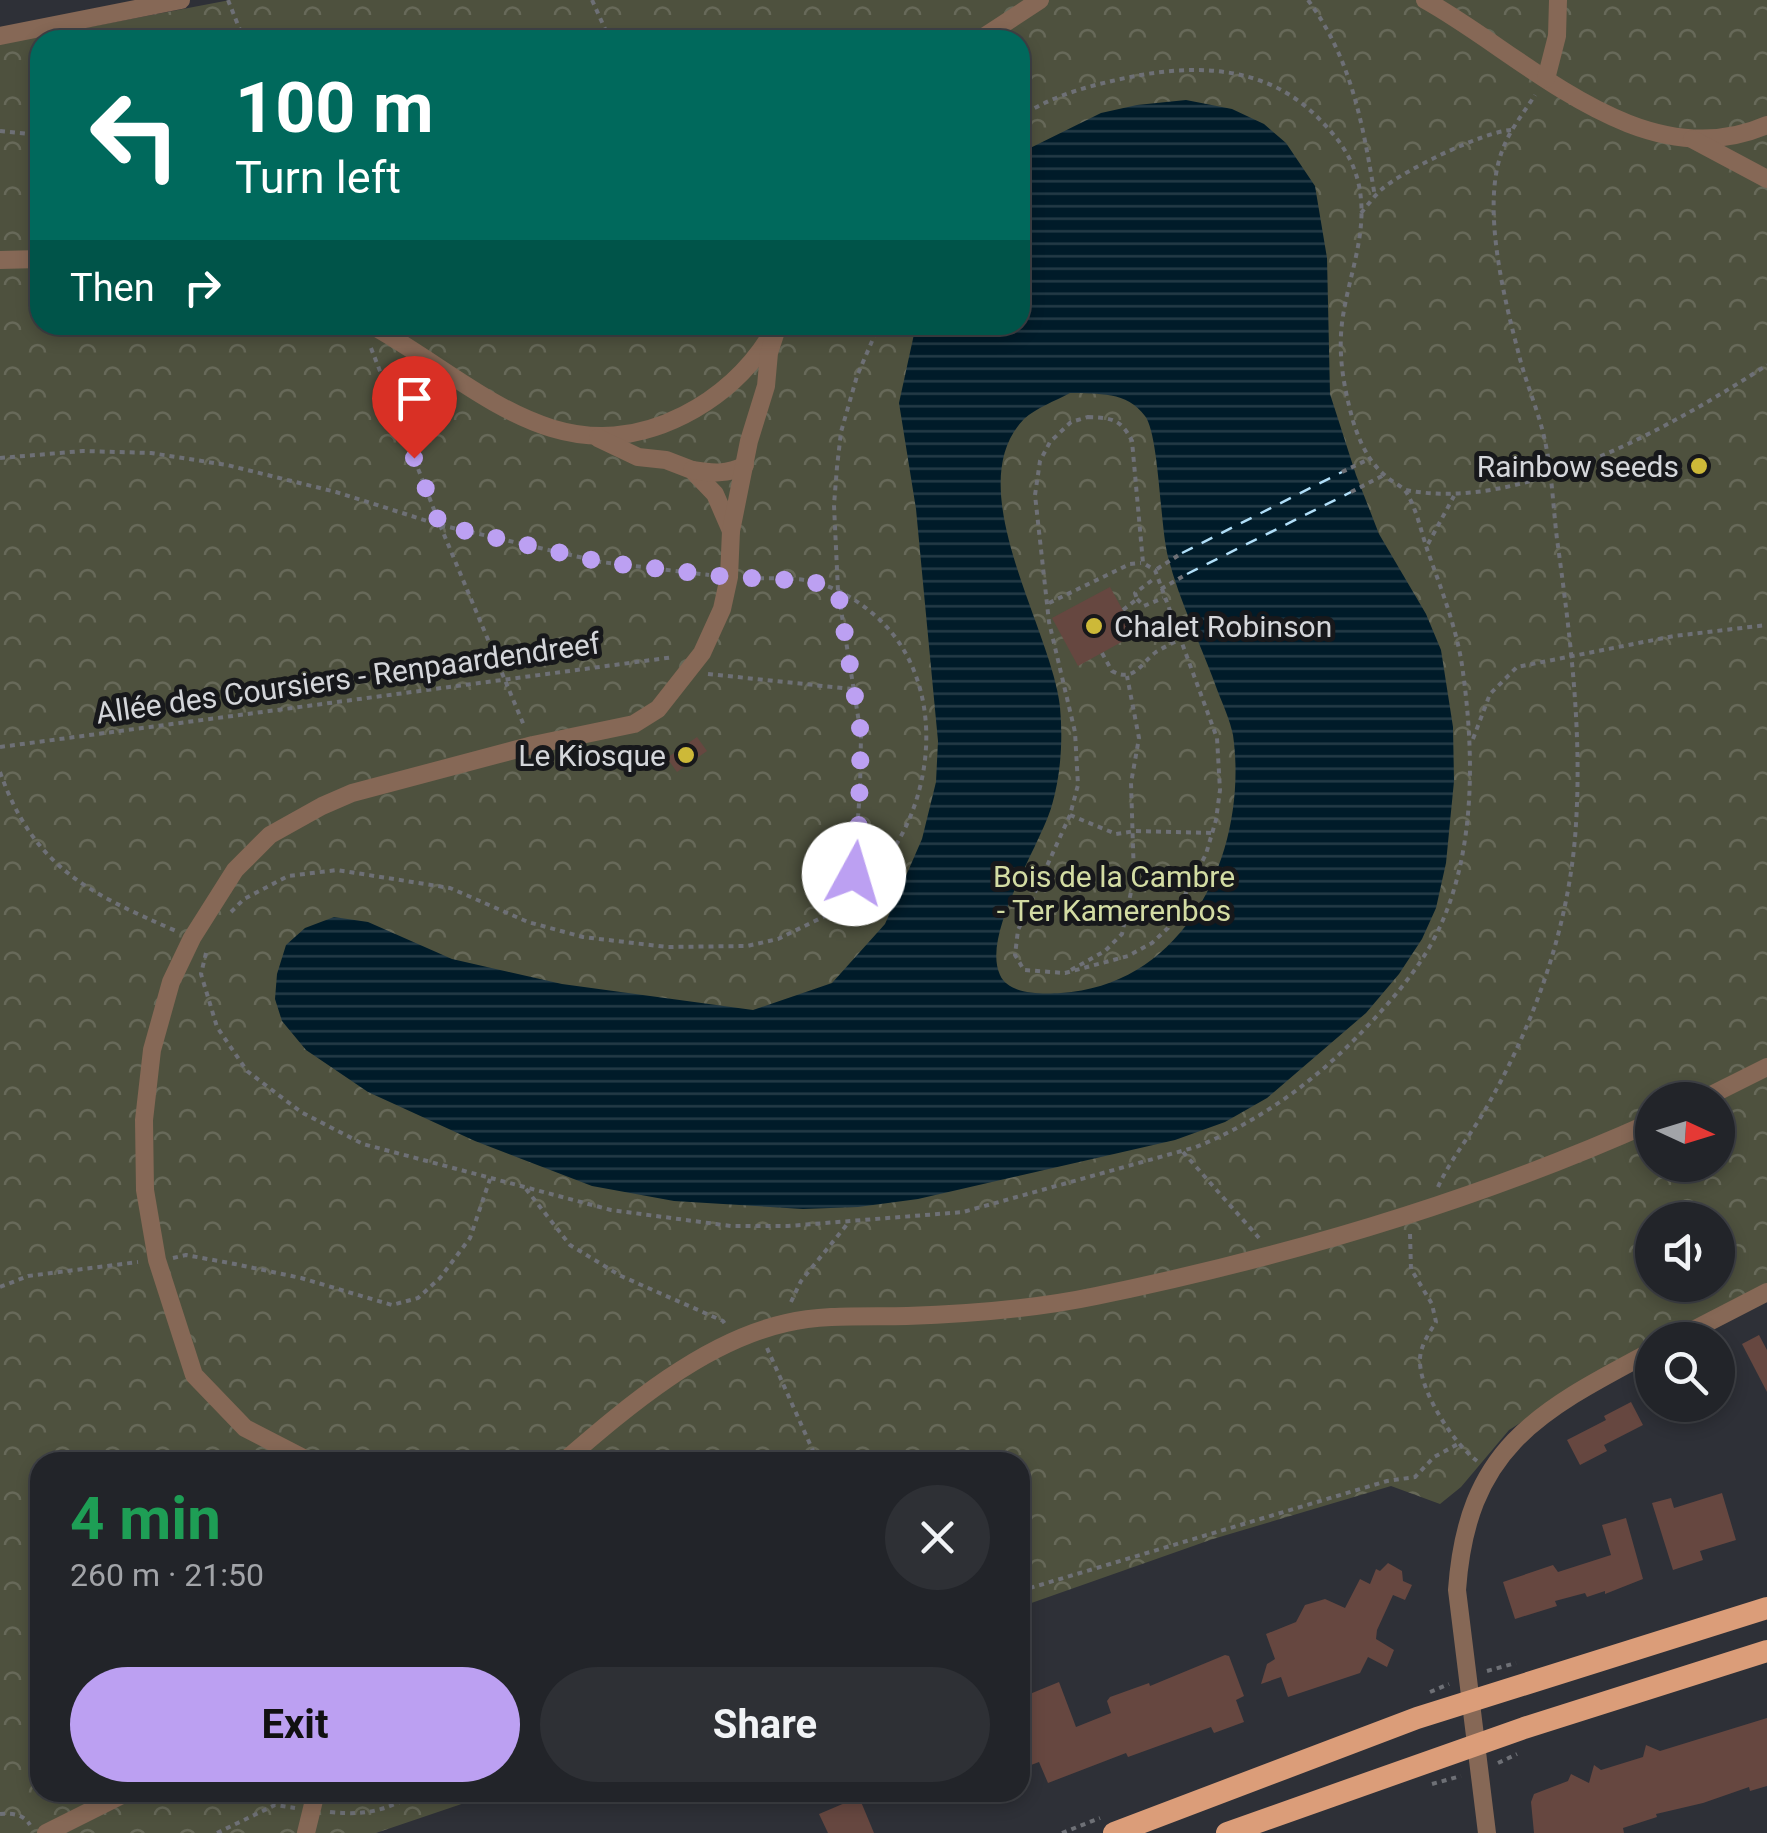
<!DOCTYPE html>
<html lang="en">
<head>
<meta charset="utf-8">
<style>
	body { margin:0; font-family:Roboto,sans-serif; background:#2e3035; color:#f1f3f6; height:100vh; display:flex; flex-direction:column; font-size:38px; white-space:nowrap }
	* { box-sizing:border-box; margin:0 }
	p { font-size:32px; color:#a2a4a8 }
	.icon { flex:none; width:55px; height:55px; fill:none; stroke:currentColor; stroke-width:2; stroke-linecap:round; stroke-linejoin:round }
	.map { position:relative; flex:1; overflow:hidden }
	.details { position:absolute; left:30px; top:1452px; width:1000px; height:350px; display:flex; flex-direction:column; background:#222429; border-radius:30px; box-shadow:0 5px 15px #0003,0 0 0 2px #3f4146 }
	.details>* { flex:none }
	.top-card { position:absolute; left:30px; top:30px; width:1000px; height:305px; border-radius:30px; box-shadow:0 5px 15px #0003,0 0 0 2px #3f4146; background:#00695c; color:#fff; overflow:hidden }
	.needle { width:65px; rotate:94deg }
	.fabs { position:absolute; left:1635px; top:1082px; display:grid; gap:20px }
	.fabs a { display:grid; place-items:center; width:100px; height:100px; border-radius:50%; background:#222429; box-shadow:0 5px 15px #0003,0 0 0 2px #3f4146; font-size:50px }
	.pin { position:absolute; display:grid; place-items:center; width:85px; height:85px; color:#fff; margin:-102px -42px; border-radius:50% 50% 50% 0; rotate:-45deg; box-shadow:0 0 10px #0007 }
	.pin .icon { rotate:45deg }
	.me { position:absolute; width:110px; margin:-55px; rotate:6deg; stroke-linejoin:round; filter:drop-shadow(0 0 8px #0008) }
	.turn { display:flex; align-items:center; gap:35px; height:210px; padding:0 40px; font-size:45px }
	.turn .icon { width:130px; height:130px; stroke-width:2.5 }
	.turn b { display:block; font-size:70px; line-height:85px }
	.then { display:flex; align-items:center; height:95px; padding:0 40px; background:#0003; gap:20px; font-size:38px }
	.round { display:grid; place-items:center; flex:none; width:105px; height:105px; border-radius:52px; background:#2e3035 }
	.summary { display:flex; align-items:center; justify-content:space-between; height:170px; padding:0 40px }
	h1 { font-size:60px; font-weight:700; line-height:75px; color:#1e9e55 }
	.cta { display:flex; gap:20px; margin-top:auto; padding:20px 40px }
	.cta a { flex:1; height:115px; border-radius:60px; background:#bca0f2; color:#111; font-size:40px; font-weight:700; line-height:115px; text-align:center }
	.cta a+a { background:#2e3035; color:#f1f3f6 }
	.map>svg:first-child { display:block }
	.park { fill:url(#park-crowns); fill-rule:evenodd }
	.water { fill:url(#water-rules); fill-rule:evenodd }
	.lines { fill:none; stroke-linecap:round; stroke-linejoin:round }
	.ferry { stroke:#b0def8; stroke-width:2.5; stroke-dasharray:12 10; stroke-linecap:butt }
	.building { fill:#664740 }
	.path { stroke:#6e7076; stroke-width:4; stroke-dasharray:5 5; stroke-linecap:butt }
	.minor { stroke:#866856; stroke-width:18 }
	.major { stroke:#db9d79; stroke-width:22 }
	.route { stroke:#bca0f2; stroke-width:18; stroke-dasharray:0 32.4 }
	.poi-dot { fill:#cdb938; stroke:#17181b; stroke-width:4 }
	.labels { text-anchor:middle; dominant-baseline:central; stroke-width:10; stroke-linejoin:round; paint-order:stroke }
	.poi-label { font-size:30px; fill:#d4d6da; stroke:#17181b; text-anchor:end }
	.street-label { font-size:30px; fill:#d4d6da; stroke:#17181b }
	.park-label { font-size:30px; fill:#d3dca3; stroke:#17181b }
</style>
</head>
<body>
<div class="map">
<svg width="1767" height="1833" viewBox="0 0 1767 1833">
	<defs>
		<pattern id="park-crowns" width="20" height="18" patternUnits="userSpaceOnUse" patternTransform="scale(2.5)"><rect width="20" height="18" fill="#4e513e"/><path d="M2 6a3 3 0 1 1 6 0M12 15a3 3 0 1 1 6 0" fill="none" stroke="#676959"/></pattern>
		<pattern id="water-rules" width="6" height="5" patternUnits="userSpaceOnUse" patternTransform="scale(2.5)"><rect width="6" height="5" fill="#001b29"/><path d="M0 2.5h6" fill="none" stroke="#243b47"/></pattern>
	</defs>
	<rect width="100%" height="100%" fill="#2e3037"/>
	<path class="park" d="M230,0H1767V1287L1663,1340H1652V1345L1602,1371L1509,1430L1461,1487L1440,1504L1391,1486L1213,1539L1020,1607V1462H40V1792L494,1793L376,1833H0V44ZM40,40H1020V325H40ZM1652,1100H1718V1165H1652ZM1652,1220H1718V1285H1652Z"/>
	<path class="water" d="M1186,100L1232,109L1264,124L1286,143L1315,186L1327,258L1330,394L1356,475L1379,534L1426,614L1441,650L1453,727L1454,781L1446,863L1436,908L1422,939L1399,974L1366,1013L1267,1098L1225,1122L1175,1140L918,1199L858,1207L803,1209L674,1201L592,1186L475,1141L368,1092L306,1050L282,1021L275,999L277,974L286,945L305,928L334,917L368,922L452,959L562,984L753,1010L832,983L885,924L922,839L936,782L938,741L916,509L899,403L916,325H1020V153L1101,113L1137,105ZM1070,393C1098,394 1127,391 1145,416C1159,434 1160,526 1168,557C1180,603 1202,647 1218,692C1223,705 1230,720 1233,735C1249,848 1189,985 1061,993C1042,994 1009,995 1000,975C981,934 1040,847 1052,805C1061,774 1063,739 1060,707C1052,629 958,487 1024,419C1036,408 1055,401 1070,393Z"/>
	<g class="lines">
		<g class="ferry">
			<path d="M1182,553L1342,472"/>
			<path d="M1187,574L1351,492"/>
		</g>
	</g>
	<g class="building">
		<path d="M1110,587L1136,634L1078,666L1052,618Z"/>
		<path d="M697,737L707,751L677,772L667,758Z"/>
		<path d="M1759,1335L1767,1350V1392L1742,1344Z"/>
		<path d="M1631,1402L1643,1425L1604,1445L1607,1451L1580,1465L1567,1440L1606,1420L1604,1416Z"/>
		<path d="M1722,1493L1736,1540L1700,1551L1703,1560L1673,1570L1652,1503L1671,1498L1674,1508Z"/>
		<path d="M1626,1518L1643,1579L1605,1594V1591L1587,1597L1585,1593L1555,1601L1557,1606L1515,1619L1503,1582L1553,1565L1558,1572L1611,1555L1602,1525Z"/>
		<path d="M1388,1563L1402,1571L1403,1581L1412,1585L1405,1600L1393,1595L1377,1630L1376,1639L1394,1650L1387,1667L1368,1657L1360,1673L1288,1697L1281,1677L1261,1684L1267,1664L1275,1659L1266,1634L1296,1622L1305,1605L1325,1599L1345,1608L1360,1579L1370,1584L1376,1569L1380,1571Z"/>
		<path d="M1225,1655L1229,1656L1244,1696L1236,1700L1244,1722L1214,1733L1211,1727L1128,1757L1126,1753L1048,1783L1039,1762L1031,1765L1020,1726V1698L1059,1682L1076,1727L1111,1713L1107,1701L1110,1697L1149,1683L1150,1686Z"/>
		<path d="M1767,1718V1786L1750,1791L1749,1787L1703,1803L1656,1814L1657,1817L1623,1828L1624,1833H1534L1531,1802L1534,1794L1568,1781L1571,1774L1589,1783L1594,1765L1601,1770L1643,1757L1646,1745L1660,1751Z"/>
		<path d="M859,1797L874,1833H828L819,1814Z"/>
	</g>
	<g class="lines">
		<g class="path">
			<path d="M228,0L244,40"/>
			<path d="M592,0L610,40"/>
			<path d="M1308,0C1352,60 1363,125 1375,197"/>
			<path d="M0,131L40,135"/>
			<path d="M1361,213C1368,205 1374,196 1382,189C1404,170 1483,132 1511,130"/>
			<path d="M371,348L440,525L525,728"/>
			<path d="M1088,417C1112,418 1121,419 1132,441L1143,563L1155,570L1217,738L1220,790L1216,820L1206,854L1168,928L1152,943L1128,956L1065,973L1024,970L1015,955L1018,930L1070,815L1078,785L1075,732L1049,622L1035,495L1040,461L1050,442L1071,422Z"/>
			<path d="M0,458L83,451L151,453L227,465L336,492L440,525L601,562L709,575"/>
			<path d="M1342,472L1369,459"/>
			<path d="M1406,490C1520,513 1673,426 1767,365"/>
			<path d="M1351,492L1384,475"/>
			<path d="M1428,544L1454,496"/>
			<path d="M1157,569L1182,553"/>
			<path d="M749,578C768,579 791,577 810,581C836,586 864,604 882,622C948,688 936,807 874,874C866,883 854,889 844,896"/>
			<path d="M1161,589L1187,574"/>
			<path d="M1137,599L1144,606L1163,598"/>
			<path d="M1049,603L1130,564L1141,563"/>
			<path d="M1123,610L1137,599L1135,593L1155,578"/>
			<path d="M1102,653L1112,671C1134,683 1140,664 1156,652C1164,647 1173,643 1180,639"/>
			<path d="M708,674L852,689"/>
			<path d="M1473,739L1490,694L1517,667L1674,636L1767,625"/>
			<path d="M0,747L674,657"/>
			<path d="M0,772C34,868 89,893 176,931"/>
			<path d="M1070,815L1116,834L1135,831L1211,833"/>
			<path d="M231,912L244,899L288,876L337,870L450,888L528,922L583,937L667,947L747,946L778,939L827,915L854,875L860,789L861,735L838,591L834,505L837,467L841,432L857,376L879,325"/>
			<path d="M206,953L201,974L217,1027L247,1071L301,1112L363,1144L611,1210L731,1226H788L963,1212L1196,1147C1258,1122 1311,1084 1358,1036C1384,1009 1410,980 1429,948C1477,865 1475,756 1462,665C1456,626 1440,586 1427,549C1421,531 1416,507 1406,492C1402,486 1394,483 1388,478C1369,463 1360,443 1353,421C1344,388 1338,357 1342,323C1348,275 1370,231 1358,181C1352,158 1339,139 1323,123C1267,61 1187,63 1112,81C1081,88 1046,99 1020,117"/>
			<path d="M1071,970L1105,951L1122,934L1134,878L1131,783L1139,738L1127,676"/>
			<path d="M1183,1152L1259,1238"/>
			<path d="M1438,1187C1450,1160 1470,1136 1485,1110C1535,1023 1570,925 1576,824C1582,728 1570,634 1557,539C1553,506 1552,473 1545,441C1539,412 1526,384 1519,355C1504,298 1482,210 1501,154C1508,132 1523,114 1535,95"/>
			<path d="M526,1189L570,1245L621,1276L723,1321L727,1327"/>
			<path d="M1410,1234L1411,1269L1432,1304L1436,1322C1429,1333 1421,1345 1420,1358C1418,1389 1453,1443 1477,1461"/>
			<path d="M173,1258L186,1255L235,1264L301,1278L392,1305L418,1298L440,1278L470,1238L490,1179"/>
			<path d="M0,1287L28,1276L138,1262"/>
			<path d="M791,1302L801,1281L849,1222"/>
			<path d="M767,1348L818,1462"/>
			<path d="M1020,1591L1387,1481L1415,1477L1434,1457L1458,1444"/>
			<path d="M1487,1671L1516,1663"/>
			<path d="M1430,1692L1449,1684"/>
			<path d="M1498,1763L1517,1754"/>
			<path d="M1432,1784L1461,1776"/>
			<path d="M330,1812C369,1816 385,1810 420,1792"/>
			<path d="M0,1814C12,1813 24,1814 30,1825"/>
			<path d="M217,1833L275,1805L295,1808"/>
			<path d="M1062,1833L1100,1818"/>
		</g>
		<g class="minor">
			<path d="M1425,0C1526,56 1642,180 1767,125"/>
			<path d="M0,36L181,0"/>
			<path d="M979,40L1040,0"/>
			<path d="M1546,79L1557,36L1558,0"/>
			<path d="M1692,139L1767,179"/>
			<path d="M0,260L40,259"/>
			<path d="M371,325C474,382 558,479 684,415C719,397 748,371 769,338"/>
			<path d="M598,438L638,457L666,460L692,470L715,494L731,531"/>
			<path d="M692,470C711,473 728,475 745,465"/>
			<path d="M1701,1100L1767,1067"/>
			<path d="M1674,1340L1767,1292"/>
			<path d="M311,1462L245,1428L194,1375L157,1260L145,1190L144,1120L152,1050L171,982L192,938L235,870L270,835L322,806L352,793L533,745L634,724L658,709L702,653L722,609L729,577L731,531L749,441L766,386L769,353L778,325"/>
			<path d="M563,1462C627,1407 702,1342 786,1323C825,1314 868,1317 907,1316C970,1314 1034,1309 1096,1296C1285,1257 1476,1201 1652,1122"/>
			<path d="M46,1833L128,1792"/>
			<path d="M306,1833L316,1792"/>
			<path d="M1487,1833L1457,1590C1467,1448 1537,1412 1652,1351"/>
		</g>
		<g class="major">
			<path d="M1114,1833L1417,1718L1767,1608"/>
			<path d="M1227,1833L1524,1728L1767,1651"/>
		</g>
	</g>
	<g class="lines">
		<path class="route" d="M414,458L440,525L601,562L729,577L811,581L838,591L861,734L858,846L854,874"/>
	</g>
	<g class="poi-dot">
		<circle cx="1699" cy="466" r="10"/>
		<circle cx="1094" cy="626" r="10"/>
		<circle cx="686" cy="755" r="10"/>
	</g>
	<g class="labels">
		<g class="poi-label">
			<text x="1679" y="466">Rainbow seeds</text>
			<text x="1114" y="626" text-anchor="start">Chalet Robinson</text>
			<text x="666" y="755">Le Kiosque</text>
		</g>
		<g class="street-label">
			<text transform="translate(348 678) rotate(-8)">Allée des Coursiers - Renpaardendreef</text>
		</g>
		<g class="park-label">
			<text x="1114" y="876">Bois de la Cambre<tspan x="1114" dy="34">- Ter Kamerenbos</tspan></text>
		</g>
	</g>
</svg>
<div class="fabs">
<a><svg class="needle" viewBox="-14 -14 28 28"><path d="M0-13l5 13h-10z" fill="#e53935"/><path d="M0 13l5-13h-10z" fill="#a2a4a8"/></svg></a>
<a><svg class="icon" aria-label="sound" viewBox="0 0 24 24"><path d="M4 9h4l5-4v14l-5-4H4zM17 9q2 3 0 6"/></svg></a>
<a><svg class="icon" aria-label="search" viewBox="0 0 24 24"><circle cx="10" cy="10" r="6"/><path d="M15 15l6 6"/></svg></a>
</div>
<div class="pin" style="left:414px;top:458px;background:#d93025"><svg class="icon" aria-label="arrive" viewBox="0 0 24 24"><path d="M6 21V4h12l-3 4 3 4H6"/></svg></div>
<svg class="me" style="left:854px;top:874px" viewBox="-20 -20 40 40"><circle r="19" fill="#fff"/><path d="M0-13L10 11 0 6-10 11z" fill="#bca0f2"/></svg>
<div class="top-card">
<div class="turn"><svg class="icon" aria-label="left" viewBox="0 0 24 24"><path d="M17 20v-9H6M10 6l-5 5 5 5"/></svg><div><b>100 m</b>Turn left</div></div>
<div class="then">Then<svg class="icon" aria-label="right" viewBox="0 0 24 24"><path d="M7 20v-9h11M14 6l5 5-5 5"/></svg></div>
</div>
<section class="details">
<div class="summary"><div><h1>4 min</h1><p>260 m · 21:50</p></div><a class="round"><svg class="icon" aria-label="close" viewBox="0 0 24 24"><path d="M6 6l12 12M18 6L6 18"/></svg></a></div>
<div class="cta"><a>Exit</a><a>Share</a></div>
</section>
</div>
</body>
</html>
